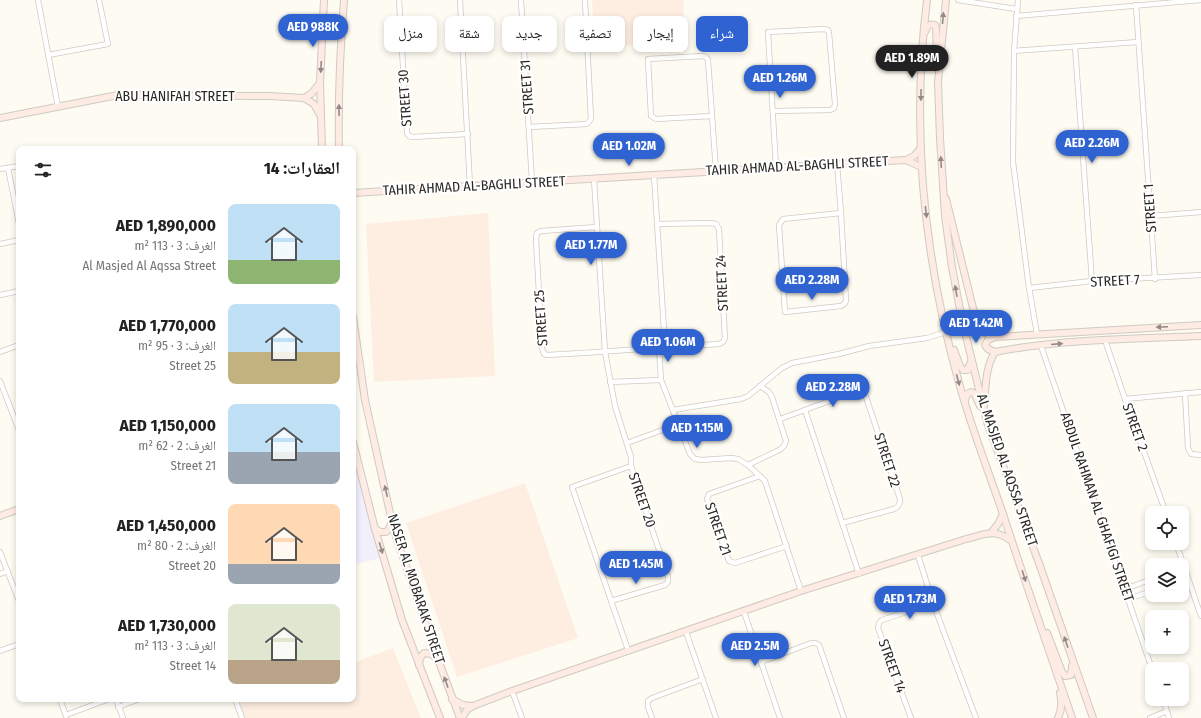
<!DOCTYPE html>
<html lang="ar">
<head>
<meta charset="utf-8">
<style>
  body { margin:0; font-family:"Fira Sans Condensed","Noto Naskh Arabic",sans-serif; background:#f2f2f2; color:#222; direction:rtl; height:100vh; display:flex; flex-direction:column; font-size:15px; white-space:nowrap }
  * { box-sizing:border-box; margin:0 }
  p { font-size:13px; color:#767676 }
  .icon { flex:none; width:22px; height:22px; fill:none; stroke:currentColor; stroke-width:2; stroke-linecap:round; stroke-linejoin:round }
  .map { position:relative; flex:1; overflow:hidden; direction:ltr }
  .panel { position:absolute; left:16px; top:146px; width:340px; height:556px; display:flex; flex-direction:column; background:#fff; border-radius:8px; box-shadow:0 2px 6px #0003; direction:rtl }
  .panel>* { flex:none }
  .hud { position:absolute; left:368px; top:16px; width:380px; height:36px; direction:rtl; display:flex; gap:8px }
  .controls { position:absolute; left:1145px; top:506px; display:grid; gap:8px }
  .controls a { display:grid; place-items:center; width:44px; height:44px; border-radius:8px; background:#fff; box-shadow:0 2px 6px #0003; font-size:20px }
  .price { position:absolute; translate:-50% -34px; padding:0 9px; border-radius:14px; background:#3063d2; color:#fff; font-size:13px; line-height:26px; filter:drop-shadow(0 1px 2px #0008) }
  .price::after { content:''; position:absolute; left:50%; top:24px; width:12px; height:9px; margin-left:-6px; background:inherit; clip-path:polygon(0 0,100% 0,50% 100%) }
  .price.current { background:#222; color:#fff }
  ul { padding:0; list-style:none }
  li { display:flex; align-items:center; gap:12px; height:100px; padding:0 16px }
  li span { display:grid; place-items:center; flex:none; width:112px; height:80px; border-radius:8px; color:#555 }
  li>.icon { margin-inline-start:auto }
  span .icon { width:48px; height:48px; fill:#fffc; stroke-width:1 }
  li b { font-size:17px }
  h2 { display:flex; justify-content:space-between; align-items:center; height:48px; padding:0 16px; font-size:17px }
  .pill { padding:0 14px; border-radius:8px; background:#fff; box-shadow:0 2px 6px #0003; font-size:14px; line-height:36px }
  .pill.current { background:#3063d2; color:#fff }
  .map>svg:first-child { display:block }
  .commercial { fill:#f1effc }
  .education { fill:#feeee2 }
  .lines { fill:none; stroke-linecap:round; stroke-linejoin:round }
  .street-casing { stroke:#cfcbc3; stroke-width:6 }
  .secondary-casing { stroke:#cfcbc3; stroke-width:8 }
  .street { stroke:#fff; stroke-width:4.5 }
  .secondary { stroke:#feebe4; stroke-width:6 }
  .oneway { fill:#948a85 }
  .labels { text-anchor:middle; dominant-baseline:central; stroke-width:4; stroke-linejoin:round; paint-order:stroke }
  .street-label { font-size:14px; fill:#2a2926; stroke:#fff }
</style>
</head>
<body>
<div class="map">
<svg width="1201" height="718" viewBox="0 0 1201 718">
  <rect width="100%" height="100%" fill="#fefbf2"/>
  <!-- commercial -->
  <path class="commercial" d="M 353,442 L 384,557 L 353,565 Z"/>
  <!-- education -->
  <g class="education">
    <path d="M 592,0 L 683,0 L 685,42 L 595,48 Z"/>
    <path d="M 488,213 L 495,376 L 374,382 L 366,224 Z"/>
    <path d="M 525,483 L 578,638 L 457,677 L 406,523 Z"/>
    <path d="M 393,648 L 421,718 L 245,718 L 238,699 L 353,699 L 353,663 Z"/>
  </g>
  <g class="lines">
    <!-- street casing -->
    <g class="street-casing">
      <g id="street">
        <path d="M 38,0 L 58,107"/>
        <path d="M 399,0 L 407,133 L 409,136 L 412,137 L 468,134"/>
        <path d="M 460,0 L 470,186"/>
        <path d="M 521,0 L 532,182"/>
        <path d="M 958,0 L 1016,9"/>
        <path d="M 1018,0 L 1014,51 L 1013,162 L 1029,288 L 1037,334"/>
        <path d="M 1136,5 L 1155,279"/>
        <path d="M 1016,16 L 1201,0"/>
        <path d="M 1075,47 L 1092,281"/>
        <path d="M 1014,51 L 1138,42"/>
        <path d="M 48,55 L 108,44 L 99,0"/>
        <path d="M 773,111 L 830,110 L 834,108 L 835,104 L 829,33 L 828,30 L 824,29 L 768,32 L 776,168"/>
        <path d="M 712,116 L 656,119 L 651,116 L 648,59 L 703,56 L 706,57 L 708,60 L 716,171"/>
        <path d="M 529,127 L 587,124 L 591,119 L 585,0"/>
        <path d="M 837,164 L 841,213 L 846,301 L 844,304 L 841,306 L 785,312 L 779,225 L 783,219 L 841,213"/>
        <path d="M 8,168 L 19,224"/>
        <path d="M 0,169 L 19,166"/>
        <path d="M 654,175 L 665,346"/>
        <path d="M 594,179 L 605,352 L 615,406 L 631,457 L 631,466 L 668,577 L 668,582 L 665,585 L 611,601"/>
        <path d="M 1151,216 L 1201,212"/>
        <path d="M 597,227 L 541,231 L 537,233 L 536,238 L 542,349 L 544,354 L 548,355 C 605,352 662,347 719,344 L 723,342 L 725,338 L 719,229 L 716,224 L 711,223 L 657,224"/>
        <path d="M 0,244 L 19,240"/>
        <path d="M 1029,288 L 1092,281 L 1201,275"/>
        <path d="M 0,295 L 19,291"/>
        <path d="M 1105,340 L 1125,399 L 1166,513"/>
        <path d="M 1041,346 L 1152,669"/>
        <path d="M 659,348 L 661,380 L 690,454 L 695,459 L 702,460 L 731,458 L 738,459 L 748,465 L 765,481 L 801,591"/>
        <path d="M 0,352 L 19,345"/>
        <path d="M 0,381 L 19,430"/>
        <path d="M 610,382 L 661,380"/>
        <path d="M 1185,393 L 1188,448 L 1191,454 L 1201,455"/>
        <path d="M 1125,399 L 1201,392"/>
        <path d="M 673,410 L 741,399 L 748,396 L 782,368 L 792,363 L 839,354 L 869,346 L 927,338 L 946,332"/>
        <path d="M 805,410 L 859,574"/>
        <path d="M 780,419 L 854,392 L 861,392 L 866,397 L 900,499 C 900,504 899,507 894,509 L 842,523"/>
        <path d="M 627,443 L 679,424"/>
        <path d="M 748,465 L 781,449 L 784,446 L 786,441 L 772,397 L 769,392 L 760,386"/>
        <path d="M 760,476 L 709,494 L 707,499 L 729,561 L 735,563 L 787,546"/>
        <path d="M 1176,543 L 1201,616"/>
        <path d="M 0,552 L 19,601"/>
        <path d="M 918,555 L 933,603 L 976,718"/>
        <path d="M 0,574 L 8,571"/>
        <path d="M 1125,589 L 1152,579"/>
        <path d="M 1128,599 L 1152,591"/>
        <path d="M 744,612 L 780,718"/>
        <path d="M 686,632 L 716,718"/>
        <path d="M 628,650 L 572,487 L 631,466"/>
        <path d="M 0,651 L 19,644"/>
        <path d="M 761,662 L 811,643 L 815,643 L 819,645 L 844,718"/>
        <path d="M 512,691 L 522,718"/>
        <path d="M 60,699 L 66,716"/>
        <path d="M 116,699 L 123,718"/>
        <path d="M 235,699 L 242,718"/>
        <path d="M 1163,699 L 1169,718"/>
        <path d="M 118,707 L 139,699"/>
        <path d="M 66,715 L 109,699"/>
        <path d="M 652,718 L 648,707 L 648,701 L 652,698 L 703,679"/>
        <path d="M 911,718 L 878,628 L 879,623 L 882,620 L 933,603"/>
        <path d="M 1150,718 L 1167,711"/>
      </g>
    </g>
    <!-- secondary casing -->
    <g class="secondary-casing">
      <g id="secondary">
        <path d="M 927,0 C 911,128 924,259 959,383 C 971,427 988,470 1003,514 C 1025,582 1049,650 1072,718"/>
        <path d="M 946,0 L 938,82 L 940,138 L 945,216 L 952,267 L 962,320 L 987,422 L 1040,566 L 1093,718"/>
        <path d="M 925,32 C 927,26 929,23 935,25 L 936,28 L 937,55"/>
        <path d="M 304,98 L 311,94 L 320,83"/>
        <path d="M 0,118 L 118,95 L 138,95 L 269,96 L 304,98 L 314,104 L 320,115"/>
        <path d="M 322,149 L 320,83 L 324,0"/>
        <path d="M 339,149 C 338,99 340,50 344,0"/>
        <path d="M 906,160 L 914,156 L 921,148"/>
        <path d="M 353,193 L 887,161 L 906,160 L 921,167"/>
        <path d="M 946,199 L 977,324 L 985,333 L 995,337 L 1201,325"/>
        <path d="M 353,317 L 365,400 L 394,531 L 439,662 L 460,718"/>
        <path d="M 954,350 L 960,366 L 963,370 L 968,370 L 971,361"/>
        <path d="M 995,352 L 988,349 L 985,345 L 988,340 L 995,337"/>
        <path d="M 965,400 L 967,394 L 971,392 L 974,393 L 980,406"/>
        <path d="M 984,405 C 986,386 985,368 995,352 C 1062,339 1132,339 1201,336"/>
        <path d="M 353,442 L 375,529 L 402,620 L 440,718"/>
        <path d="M 0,516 L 19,509"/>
        <path d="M 375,529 L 381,532 L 386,532 L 389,529 L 392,521"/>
        <path d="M 991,533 L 998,524 L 1003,514"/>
        <path d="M 1047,633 L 1062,672 L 1065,676 L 1071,675 L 1072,666"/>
        <path d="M 419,665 L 420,658 L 424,653 L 431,654 L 437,659"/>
        <path d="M 452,699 L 463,705 L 473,706"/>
        <path d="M 462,718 L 467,710 L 473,706 L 512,691 L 801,591 L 966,539 C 983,535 994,528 1010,540"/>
        <path d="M 1058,718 C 1062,710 1062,702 1060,693"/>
      </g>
    </g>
    <!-- street -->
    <use href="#street" class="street"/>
    <!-- secondary -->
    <use href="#secondary" class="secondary"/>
  </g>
  <!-- one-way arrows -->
  <defs><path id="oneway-solid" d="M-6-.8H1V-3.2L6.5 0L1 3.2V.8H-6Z"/></defs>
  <g class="oneway">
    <use href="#oneway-solid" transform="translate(943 18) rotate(-85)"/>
    <use href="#oneway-solid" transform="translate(321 67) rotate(93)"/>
    <use href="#oneway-solid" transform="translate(921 95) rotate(91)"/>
    <use href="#oneway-solid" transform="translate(339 110) rotate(-91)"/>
    <use href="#oneway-solid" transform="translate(941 162) rotate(-93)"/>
    <use href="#oneway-solid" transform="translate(926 212) rotate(84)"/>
    <use href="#oneway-solid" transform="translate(956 291) rotate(-100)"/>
    <use href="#oneway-solid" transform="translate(1162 327) rotate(177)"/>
    <use href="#oneway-solid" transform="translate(1057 344) rotate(-5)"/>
    <use href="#oneway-solid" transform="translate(958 380) rotate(75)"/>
    <use href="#oneway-solid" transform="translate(386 491) rotate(-103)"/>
    <use href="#oneway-solid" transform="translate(381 548) rotate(73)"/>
    <use href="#oneway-solid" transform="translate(1024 576) rotate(72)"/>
    <use href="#oneway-solid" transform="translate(1066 642) rotate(-109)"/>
    <use href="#oneway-solid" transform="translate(446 682) rotate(-110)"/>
  </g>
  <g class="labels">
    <!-- street labels -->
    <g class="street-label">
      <text transform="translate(527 87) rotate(-94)">STREET 31</text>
      <text x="175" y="96">ABU HANIFAH STREET</text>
      <text transform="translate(405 98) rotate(-94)">STREET 30</text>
      <text transform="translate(797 166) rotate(-3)">TAHIR AHMAD AL-BAGHLI STREET</text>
      <text transform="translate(474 186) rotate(-3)">TAHIR AHMAD AL-BAGHLI STREET</text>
      <text transform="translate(1150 208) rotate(-94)">STREET 1</text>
      <text transform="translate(1115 281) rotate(-3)">STREET 7</text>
      <text transform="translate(722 283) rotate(-93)">STREET 24</text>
      <text transform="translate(541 318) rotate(-94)">STREET 25</text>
      <text transform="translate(1135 427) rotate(70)">STREET 2</text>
      <text transform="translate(887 460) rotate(72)">STREET 22</text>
      <text transform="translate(1007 470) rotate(71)">AL MASJED AL AQSSA STREET</text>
      <text transform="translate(642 500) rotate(71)">STREET 20</text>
      <text transform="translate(1097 507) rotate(71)">ABDUL RAHMAN AL GHAFIGI STREET</text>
      <text transform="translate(718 529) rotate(71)">STREET 21</text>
      <text transform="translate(416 589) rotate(72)">NASER AL MOBARAK STREET</text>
      <text transform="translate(892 666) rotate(70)">STREET 14</text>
    </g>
  </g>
</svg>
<div class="controls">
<a><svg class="icon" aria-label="locate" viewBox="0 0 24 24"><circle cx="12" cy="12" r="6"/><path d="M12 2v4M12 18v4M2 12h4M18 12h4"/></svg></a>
<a><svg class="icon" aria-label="layers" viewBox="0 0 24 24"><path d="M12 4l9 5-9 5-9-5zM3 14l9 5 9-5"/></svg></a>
<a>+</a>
<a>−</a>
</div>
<b class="price" style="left:313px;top:48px">AED 988K</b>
<b class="price current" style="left:912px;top:79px">AED 1.89M</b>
<b class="price" style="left:780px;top:99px">AED 1.26M</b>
<b class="price" style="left:1092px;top:164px">AED 2.26M</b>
<b class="price" style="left:629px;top:167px">AED 1.02M</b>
<b class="price" style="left:591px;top:266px">AED 1.77M</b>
<b class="price" style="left:812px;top:301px">AED 2.28M</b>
<b class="price" style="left:976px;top:344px">AED 1.42M</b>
<b class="price" style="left:668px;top:363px">AED 1.06M</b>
<b class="price" style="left:833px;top:408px">AED 2.28M</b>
<b class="price" style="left:697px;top:449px">AED 1.15M</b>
<b class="price" style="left:636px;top:585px">AED 1.45M</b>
<b class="price" style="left:910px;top:620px">AED 1.73M</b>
<b class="price" style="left:755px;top:667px">AED 2.5M</b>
<div class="hud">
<a class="pill current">شراء</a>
<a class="pill">إيجار</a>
<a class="pill">تصفية</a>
<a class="pill">جديد</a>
<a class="pill">شقة</a>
<a class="pill">منزل</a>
</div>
<section class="panel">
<h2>العقارات: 14<svg class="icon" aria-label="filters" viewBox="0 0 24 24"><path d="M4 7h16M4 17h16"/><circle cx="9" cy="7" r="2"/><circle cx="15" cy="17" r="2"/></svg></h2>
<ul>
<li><span style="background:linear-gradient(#bfe0f5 70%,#8fb573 0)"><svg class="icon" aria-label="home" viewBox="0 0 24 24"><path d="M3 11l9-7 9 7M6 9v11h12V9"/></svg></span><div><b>AED 1,890,000</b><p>الغرف: 3 · 113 m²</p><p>Al Masjed Al Aqssa Street</p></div></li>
<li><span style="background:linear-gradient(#bfe0f5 60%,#c2b280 0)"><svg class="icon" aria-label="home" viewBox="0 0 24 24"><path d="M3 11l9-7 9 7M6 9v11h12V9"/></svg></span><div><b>AED 1,770,000</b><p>الغرف: 3 · 95 m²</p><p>Street 25</p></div></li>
<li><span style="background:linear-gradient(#bfe0f5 60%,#9aa5b1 0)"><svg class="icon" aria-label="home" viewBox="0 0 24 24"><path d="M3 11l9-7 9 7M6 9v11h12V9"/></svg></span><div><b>AED 1,150,000</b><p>الغرف: 2 · 62 m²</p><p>Street 21</p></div></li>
<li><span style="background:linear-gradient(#ffd9b3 75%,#9aa5b1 0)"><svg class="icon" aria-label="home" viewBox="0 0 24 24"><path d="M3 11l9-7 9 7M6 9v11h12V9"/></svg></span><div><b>AED 1,450,000</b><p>الغرف: 2 · 80 m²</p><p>Street 20</p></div></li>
<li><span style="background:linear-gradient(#dfe7d0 70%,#b9a48a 0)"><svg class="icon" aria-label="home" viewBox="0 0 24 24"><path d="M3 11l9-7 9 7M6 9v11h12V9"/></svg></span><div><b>AED 1,730,000</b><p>الغرف: 3 · 113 m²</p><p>Street 14</p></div></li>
</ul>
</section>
</div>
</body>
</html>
